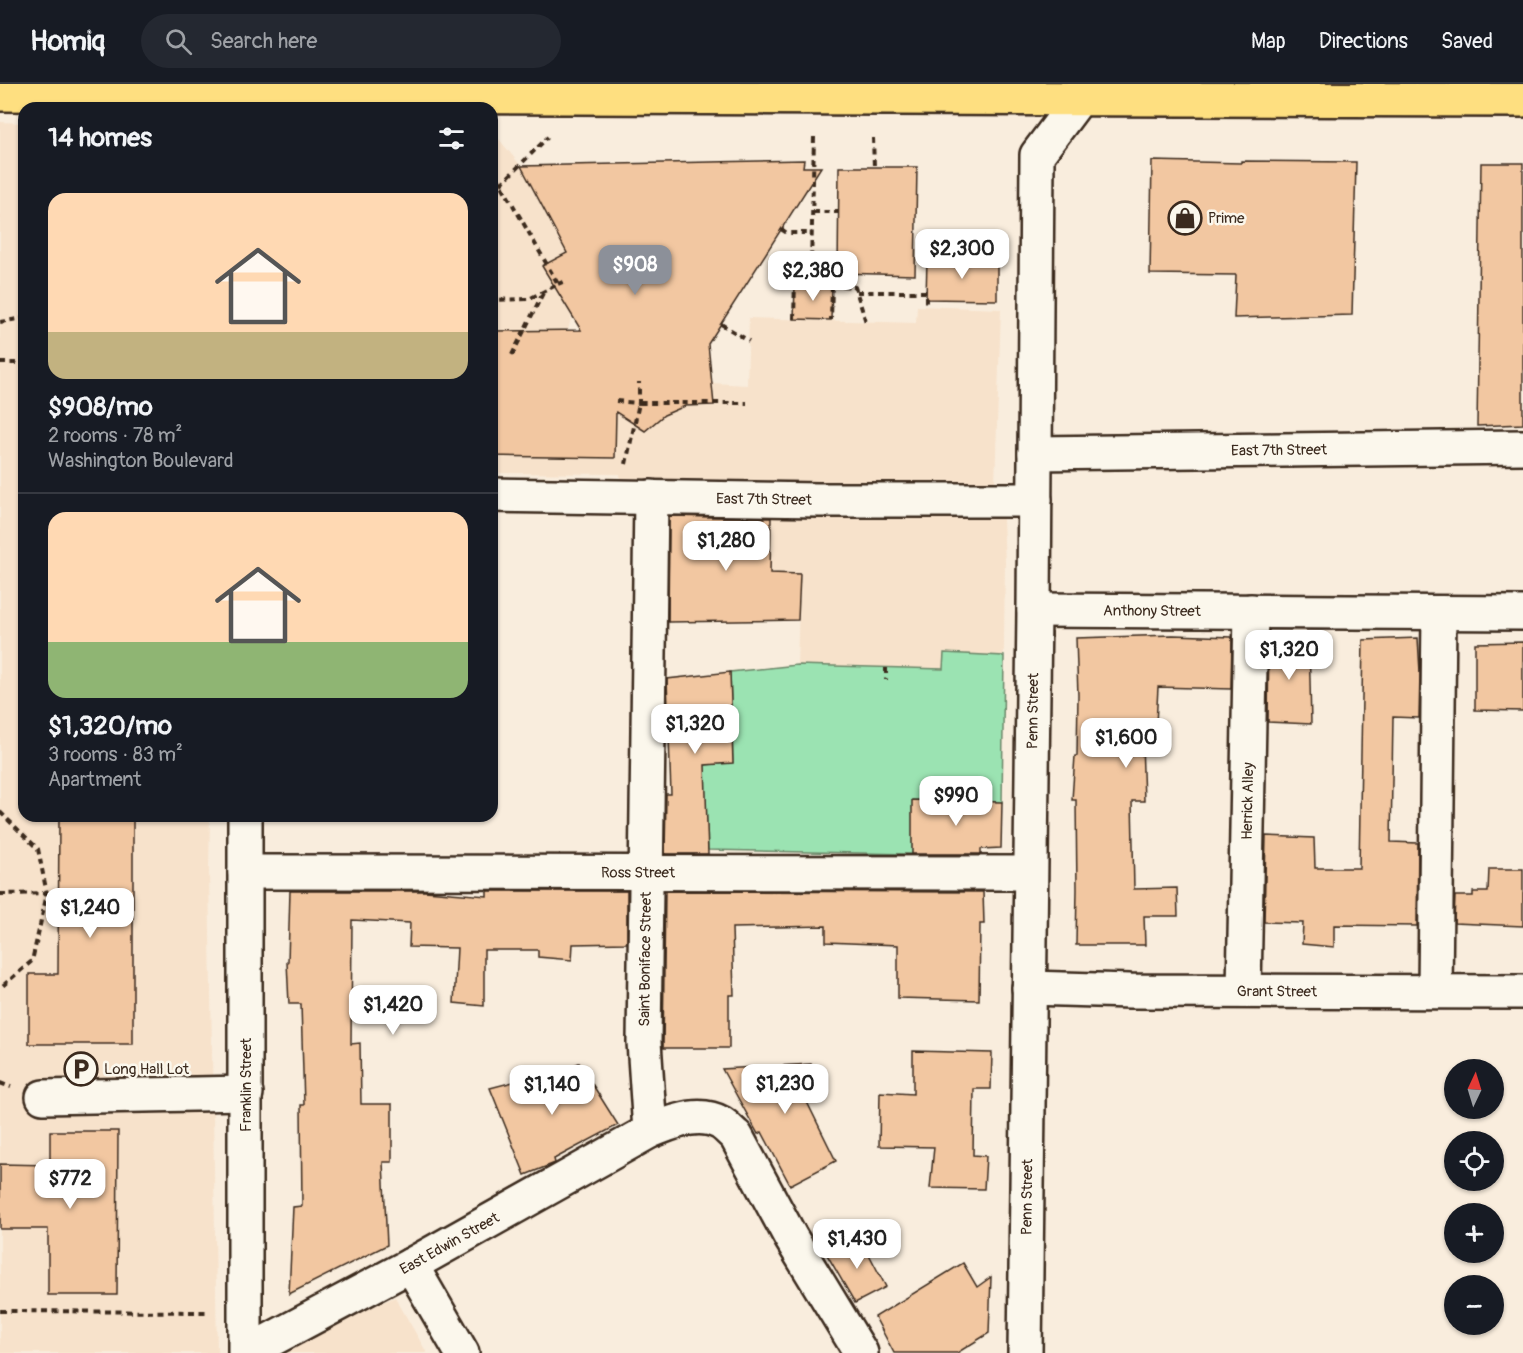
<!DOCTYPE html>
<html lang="en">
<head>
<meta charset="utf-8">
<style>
  body { margin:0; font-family:Pangolin,sans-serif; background:#242831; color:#f1f3f6; height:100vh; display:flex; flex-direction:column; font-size:22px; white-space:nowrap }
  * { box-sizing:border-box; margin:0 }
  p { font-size:20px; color:#9ea1a6 }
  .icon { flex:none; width:33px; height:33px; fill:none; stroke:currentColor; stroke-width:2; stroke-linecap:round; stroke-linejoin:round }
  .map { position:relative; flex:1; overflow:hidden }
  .side { position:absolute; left:18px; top:18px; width:480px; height:720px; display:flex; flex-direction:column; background:#171b24; border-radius:18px; box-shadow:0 2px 4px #0004 }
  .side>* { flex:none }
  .needle { width:39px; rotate:4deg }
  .fabs { position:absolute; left:1444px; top:975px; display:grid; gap:12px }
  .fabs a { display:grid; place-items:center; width:60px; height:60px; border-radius:50%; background:#171b24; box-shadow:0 2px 4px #0004; font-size:30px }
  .price { position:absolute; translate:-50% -51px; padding:0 14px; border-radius:12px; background:#fff; color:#222; font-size:20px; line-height:39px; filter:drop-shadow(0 2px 3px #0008) }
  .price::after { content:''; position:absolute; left:50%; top:36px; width:18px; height:14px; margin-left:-9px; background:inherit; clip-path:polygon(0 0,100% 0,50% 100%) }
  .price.selected { background:#8c9099; color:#fff }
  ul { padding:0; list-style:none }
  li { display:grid; align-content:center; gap:12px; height:318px; padding:0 30px }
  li+li { border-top:2px solid #363941 }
  li span { display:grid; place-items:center; height:186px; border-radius:18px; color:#555 }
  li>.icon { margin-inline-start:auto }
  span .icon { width:108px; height:108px; fill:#fffc; stroke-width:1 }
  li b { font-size:26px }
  h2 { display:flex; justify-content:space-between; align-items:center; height:72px; padding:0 30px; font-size:26px }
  header { display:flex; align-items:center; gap:36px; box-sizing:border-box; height:84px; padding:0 30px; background:#171b24; border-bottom:2px solid #363941 }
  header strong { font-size:28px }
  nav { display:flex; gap:33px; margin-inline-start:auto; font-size:21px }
  .search { width:420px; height:54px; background:#242831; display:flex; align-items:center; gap:15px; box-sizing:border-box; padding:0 21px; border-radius:33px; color:#9ea1a6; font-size:22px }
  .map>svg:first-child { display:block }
  .built { fill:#f7e2cb }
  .green { fill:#9be3b2; stroke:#6b8668; stroke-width:1.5 }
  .building { fill:#f2c7a1; stroke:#3b2a1e; stroke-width:1.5 }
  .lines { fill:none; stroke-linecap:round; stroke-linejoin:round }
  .minor-casing { stroke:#3b2a1e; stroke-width:38 }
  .major-casing { stroke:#3b2a1e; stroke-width:38 }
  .path { stroke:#3b2a1e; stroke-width:4; stroke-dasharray:6 4.5; stroke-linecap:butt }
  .minor { stroke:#fbf7ec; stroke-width:33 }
  .major { stroke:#fedf80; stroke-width:33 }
  .labels { text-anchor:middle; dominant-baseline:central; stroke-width:5; stroke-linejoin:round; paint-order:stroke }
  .poi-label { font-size:15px; fill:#3b2a1e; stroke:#fbf7ec; text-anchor:start }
  .street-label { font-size:15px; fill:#3b2a1e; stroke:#fbf7ec }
</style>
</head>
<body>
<header>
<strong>Homiq</strong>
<div class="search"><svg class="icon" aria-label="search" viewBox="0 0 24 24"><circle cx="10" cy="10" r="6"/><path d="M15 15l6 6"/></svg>Search here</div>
<nav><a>Map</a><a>Directions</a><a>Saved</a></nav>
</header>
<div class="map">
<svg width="1523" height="1269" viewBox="0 0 1523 1269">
  <rect width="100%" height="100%" fill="#f9eddd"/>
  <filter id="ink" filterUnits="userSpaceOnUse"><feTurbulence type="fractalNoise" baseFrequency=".0167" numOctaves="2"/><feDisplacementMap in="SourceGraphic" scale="12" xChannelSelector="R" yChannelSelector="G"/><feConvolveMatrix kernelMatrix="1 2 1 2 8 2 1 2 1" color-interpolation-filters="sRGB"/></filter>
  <g filter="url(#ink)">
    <!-- built -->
    <g class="built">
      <path d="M 0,38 L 24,39 L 24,732 L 210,732 L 209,788 L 217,1269 L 0,1269 Z"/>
      <path d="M 492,54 L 498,54 L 521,82 L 567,169 L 572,231 L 561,272 L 712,299 L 747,301 L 749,234 L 916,239 L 917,222 L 1001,225 L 995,399 L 1002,416 L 1005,478 L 1002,718 L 733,679 L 730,588 L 797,581 L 800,490 L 770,489 L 771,436 L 768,415 L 621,413 L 620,390 L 492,389 Z"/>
      <path d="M 395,1213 L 427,1269 L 267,1269 Z"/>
    </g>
    <!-- green -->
    <path class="green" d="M 944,569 L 1004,572 L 1002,718 L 912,770 L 708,766 L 704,681 L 733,678 L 730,588 L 797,581 L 943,585 Z"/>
    <!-- building -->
    <g class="building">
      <path d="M 804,76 L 803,83 L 821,83 L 708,260 L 714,321 L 685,322 L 664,331 L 645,347 L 616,328 L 615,374 L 492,372 L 492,247 L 581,246 L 542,182 L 567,169 L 521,82 Z"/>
      <path d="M 1152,77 L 1241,79 L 1241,77 L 1356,78 L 1352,231 L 1234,234 L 1236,191 L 1150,190 Z"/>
      <path d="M 1481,79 L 1523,79 L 1523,340 L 1477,342 Z"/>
      <path d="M 839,83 L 917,83 L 915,191 L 838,189 Z"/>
      <path d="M 927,175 L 997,176 L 997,216 L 926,215 Z"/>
      <path d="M 795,201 L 832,201 L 831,236 L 794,235 Z"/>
      <path d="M 669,432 L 771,434 L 770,489 L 800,490 L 798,536 L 668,538 Z"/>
      <path d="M 1173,551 L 1232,553 L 1231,605 L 1158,603 L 1155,659 L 1142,659 L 1144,717 L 1132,717 L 1134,805 L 1177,804 L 1178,832 L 1144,832 L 1145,861 L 1076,861 L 1077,805 L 1076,716 L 1072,716 L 1075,672 L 1077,672 L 1078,611 L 1076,554 Z"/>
      <path d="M 1269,552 L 1309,554 L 1311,640 L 1268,638 Z"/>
      <path d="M 1418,554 L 1420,588 L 1419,634 L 1393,633 L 1391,758 L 1418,759 L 1417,842 L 1334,841 L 1334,863 L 1302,860 L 1303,839 L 1264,838 L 1266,752 L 1314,754 L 1315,784 L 1359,784 L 1363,556 Z"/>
      <path d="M 1523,558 L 1523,627 L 1475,626 L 1475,559 Z"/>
      <path d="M 730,588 L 733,679 L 705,681 L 708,770 L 665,770 L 666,710 L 671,710 L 667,595 Z"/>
      <path d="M 912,716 L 1002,718 L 1001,764 L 981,765 L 981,770 L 912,770 Z"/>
      <path d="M 59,732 L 133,732 L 133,960 L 29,960 L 29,890 L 58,890 Z"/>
      <path d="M 1489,785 L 1523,785 L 1523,842 L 1454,839 L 1455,812 L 1473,812 L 1473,808 L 1488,808 Z"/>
      <path d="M 290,807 L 425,807 L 487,812 L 487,807 L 627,807 L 627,859 L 573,860 L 572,876 L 538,873 L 538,866 L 484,866 L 484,922 L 454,919 L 457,864 L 409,863 L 410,839 L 352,836 L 351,960 L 360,959 L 361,1020 L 392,1020 L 392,1078 L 383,1078 L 387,1161 L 289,1210 L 293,1123 L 302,1122 L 301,1021 L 304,1021 L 301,920 L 289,920 L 287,878 L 288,878 Z"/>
      <path d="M 665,807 L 983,808 L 984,840 L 980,840 L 979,916 L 898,914 L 898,861 L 826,858 L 826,842 L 732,844 L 734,911 L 729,911 L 729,964 L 663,964 Z"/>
      <path d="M 913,967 L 992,969 L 991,1005 L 974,1005 L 973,1071 L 986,1072 L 984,1105 L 930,1104 L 934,1063 L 879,1062 L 880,1008 L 913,1010 Z"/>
      <path d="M 579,979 L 618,1041 L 554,1075 L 555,1079 L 525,1091 L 490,1004 L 521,996 L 524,1002 Z"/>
      <path d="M 811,980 L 826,1005 L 807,1018 L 836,1077 L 790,1101 L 762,1048 L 758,1050 L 722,985 Z"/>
      <path d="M 50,1047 L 118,1047 L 117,1211 L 48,1211 L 48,1145 L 0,1145 L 0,1080 L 50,1081 Z"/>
      <path d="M 860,1153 L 886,1203 L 855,1219 L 826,1169 Z"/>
      <path d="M 963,1179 L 977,1203 L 991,1193 L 989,1249 L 957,1269 L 894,1269 L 875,1233 Z"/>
    </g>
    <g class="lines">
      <!-- minor casing -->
      <g class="minor-casing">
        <g id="minor">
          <path id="s1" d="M 1035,369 L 1523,363"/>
          <path id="s2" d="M 492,411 L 819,416 L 1035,416"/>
          <path id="s3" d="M 1034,526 L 1523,529"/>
          <path id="s4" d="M 245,788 L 1030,789"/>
          <path id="s5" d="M 1029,904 L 1130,907 L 1523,908"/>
          <path id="s6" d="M 1244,907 L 1251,527"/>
          <path d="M 1435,907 L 1439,529"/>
          <path d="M 43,1013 L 246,1009"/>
          <path id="s7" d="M 650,1047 L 644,958 L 651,413"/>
          <path d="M 411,1181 L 462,1269"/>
          <path d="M 245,1269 L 245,732"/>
          <path id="s8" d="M 246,1269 L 411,1181 L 650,1047 C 672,1039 698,1026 721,1039 C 726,1042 731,1048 736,1052 L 791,1154 L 861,1269"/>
          <path id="s9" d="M 1025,1269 L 1034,526 L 1037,71 L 1079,15 L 1084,0"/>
        </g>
      </g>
      <!-- major casing -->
      <g class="major-casing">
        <path id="major" d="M 0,10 L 246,12 L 1523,16"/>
      </g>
      <!-- path -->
      <g class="path">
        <path d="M 814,53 L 811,181 L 832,201 L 831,236"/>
        <path d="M 873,54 L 874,83"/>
        <path d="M 492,84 L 558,200 L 529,215 L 492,216"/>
        <path d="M 492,106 L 501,100 L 548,53"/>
        <path d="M 813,128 L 839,128"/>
        <path d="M 781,145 L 787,149 L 812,149"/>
        <path d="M 558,200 L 565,197"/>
        <path d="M 832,201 L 855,203 L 866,238"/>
        <path d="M 840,202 L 845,189"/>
        <path d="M 857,208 L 926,208 L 926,223"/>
        <path d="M 794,235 L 795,195 L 811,175"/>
        <path d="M 0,238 L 24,234"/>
        <path d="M 721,240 L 749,257"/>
        <path d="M 512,271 L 543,209"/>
        <path d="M 0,279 L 24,279"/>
        <path d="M 616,317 L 639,319 L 639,298"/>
        <path d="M 626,380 L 639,319 L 747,319"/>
        <path d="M 886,584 L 886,596"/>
        <path d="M 0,728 L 38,765 L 47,810 L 32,877 L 0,904"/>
        <path d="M 0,810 L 59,809"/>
        <path d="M 0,999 L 11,1003"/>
        <path d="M 0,1227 L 207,1228"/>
      </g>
      <!-- minor -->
      <use href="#minor" class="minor"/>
      <!-- major -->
      <use href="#major" class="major"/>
    </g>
  </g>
  <!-- icons -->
  <defs>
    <g id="shop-ring" transform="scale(1.725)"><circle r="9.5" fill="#fbf7ec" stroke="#3b2a1e" stroke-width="1.5"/><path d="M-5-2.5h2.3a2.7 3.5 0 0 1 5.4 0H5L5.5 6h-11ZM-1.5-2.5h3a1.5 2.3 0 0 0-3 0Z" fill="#3b2a1e"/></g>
    <g id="parking-ring" transform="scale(1.725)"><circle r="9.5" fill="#fbf7ec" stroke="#3b2a1e" stroke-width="1.5"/><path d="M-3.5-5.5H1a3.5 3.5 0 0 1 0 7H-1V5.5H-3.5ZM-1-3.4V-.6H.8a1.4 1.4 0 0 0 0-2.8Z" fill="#3b2a1e"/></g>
  </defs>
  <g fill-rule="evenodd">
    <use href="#shop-ring" x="1185" y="134"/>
    <use href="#parking-ring" x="81" y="985"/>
  </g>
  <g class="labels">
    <!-- poi labels -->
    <g class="poi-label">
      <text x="1208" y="134">Prime</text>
      <text x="104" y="985">Long Hall Lot</text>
    </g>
    <!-- street labels -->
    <g class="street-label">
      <text stroke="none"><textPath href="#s1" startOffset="244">East 7th Street</textPath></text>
      <text stroke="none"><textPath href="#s2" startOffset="272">East 7th Street</textPath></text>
      <text stroke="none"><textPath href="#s3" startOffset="118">Anthony Street</textPath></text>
      <text stroke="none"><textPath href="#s9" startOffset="642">Penn Street</textPath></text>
      <text stroke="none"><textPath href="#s6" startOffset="190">Herrick Alley</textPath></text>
      <text stroke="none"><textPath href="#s4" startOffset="393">Ross Street</textPath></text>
      <text stroke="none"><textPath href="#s7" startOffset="172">Saint Boniface Street</textPath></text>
      <text stroke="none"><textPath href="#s5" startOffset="248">Grant Street</textPath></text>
      <text transform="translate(246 1001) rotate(-90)">Franklin Street</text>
      <text stroke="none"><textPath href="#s9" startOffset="156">Penn Street</textPath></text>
      <text stroke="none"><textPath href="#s8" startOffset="231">East Edwin Street</textPath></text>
    </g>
  </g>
</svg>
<div class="fabs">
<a><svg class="needle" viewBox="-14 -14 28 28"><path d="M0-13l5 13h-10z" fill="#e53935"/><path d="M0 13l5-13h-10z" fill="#9ea1a6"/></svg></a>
<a><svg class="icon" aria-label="locate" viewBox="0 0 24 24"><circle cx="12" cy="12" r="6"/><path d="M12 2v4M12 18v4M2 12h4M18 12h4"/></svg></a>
<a>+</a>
<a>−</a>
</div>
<b class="price" style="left:962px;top:196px">$2,300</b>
<b class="price selected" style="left:635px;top:212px">$908</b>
<b class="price" style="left:813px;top:218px">$2,380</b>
<b class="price" style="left:726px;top:488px">$1,280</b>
<b class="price" style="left:1289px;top:597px">$1,320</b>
<b class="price" style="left:695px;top:671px">$1,320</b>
<b class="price" style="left:1126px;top:685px">$1,600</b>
<b class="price" style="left:956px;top:743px">$990</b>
<b class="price" style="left:90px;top:855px">$1,240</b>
<b class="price" style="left:393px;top:952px">$1,420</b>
<b class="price" style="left:785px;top:1031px">$1,230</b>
<b class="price" style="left:552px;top:1032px">$1,140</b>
<b class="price" style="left:70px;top:1126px">$772</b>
<b class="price" style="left:857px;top:1186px">$1,430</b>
<section class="side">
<h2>14 homes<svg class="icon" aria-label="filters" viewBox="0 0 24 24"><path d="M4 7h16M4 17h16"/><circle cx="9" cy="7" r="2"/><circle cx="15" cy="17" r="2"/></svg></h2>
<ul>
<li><span style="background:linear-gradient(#ffd9b3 75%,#c2b280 0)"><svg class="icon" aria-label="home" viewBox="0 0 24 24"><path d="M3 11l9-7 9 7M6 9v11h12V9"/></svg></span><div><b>$908/mo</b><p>2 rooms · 78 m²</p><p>Washington Boulevard</p></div></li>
<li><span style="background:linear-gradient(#ffd9b3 70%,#8fb573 0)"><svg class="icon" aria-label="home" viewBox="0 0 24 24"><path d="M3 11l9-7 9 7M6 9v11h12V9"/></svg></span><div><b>$1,320/mo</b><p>3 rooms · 83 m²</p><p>Apartment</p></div></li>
</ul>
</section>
</div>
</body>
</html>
